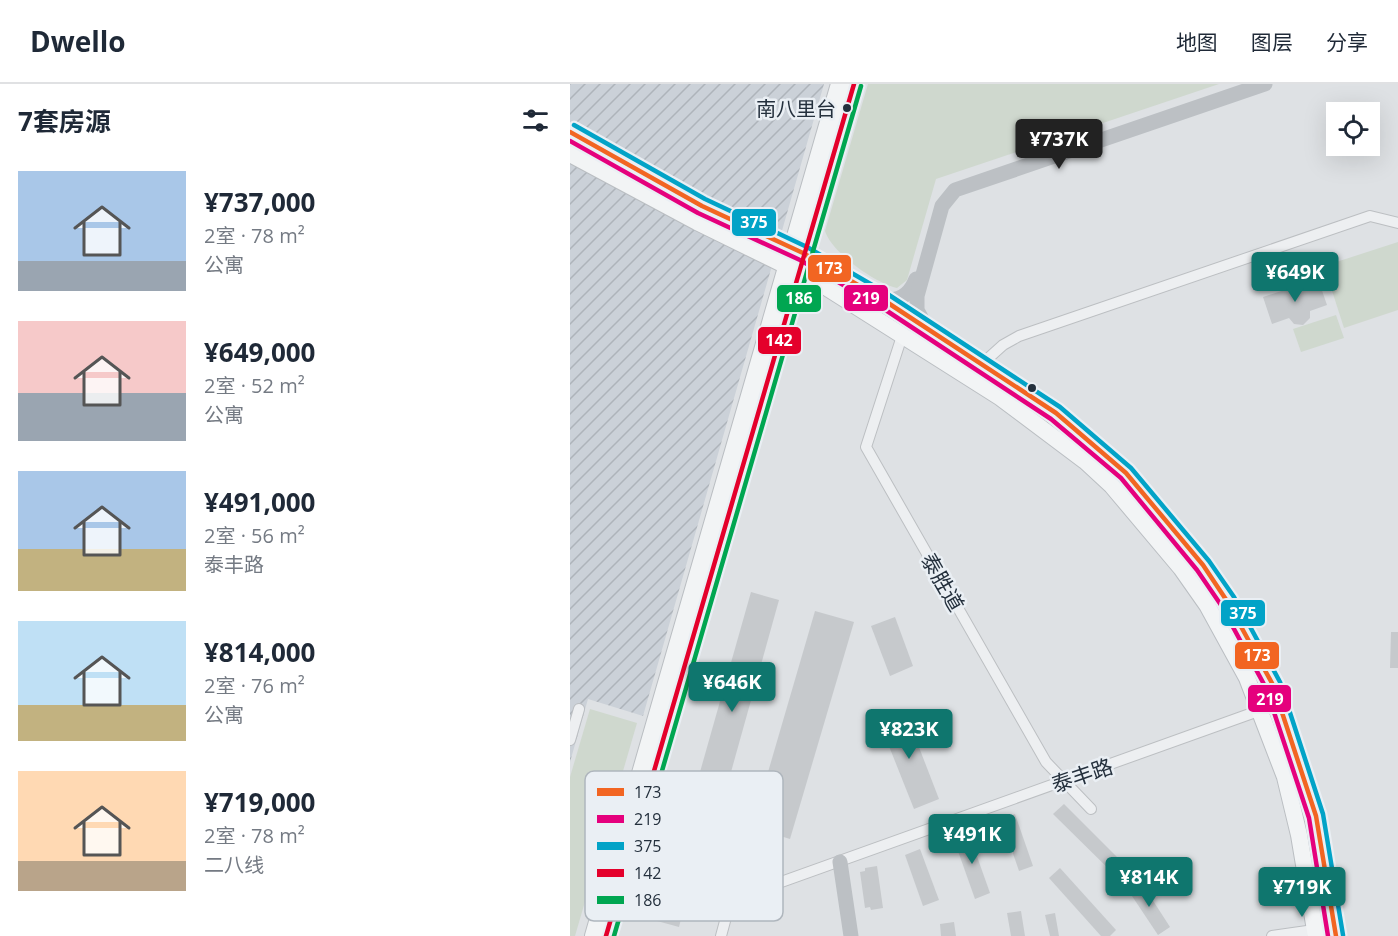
<!DOCTYPE html>
<html lang="zh">
<head>
<meta charset="utf-8">
<style>
  body { margin:0; font-family:"Open Sans","Noto Sans SC",sans-serif; background:#f6f6f7; color:#1f2937; height:100vh; display:flex; flex-direction:column; font-size:22px; white-space:nowrap }
  * { box-sizing:border-box; margin:0 }
  p { font-size:20px; color:#747a83 }
  .icon { flex:none; width:33px; height:33px; fill:none; stroke:currentColor; stroke-width:2; stroke-linecap:round; stroke-linejoin:round }
  .map { position:relative; flex:1; overflow:hidden }
  .panel { display:flex; flex-direction:column; background:#fff; width:570px }
  .panel>* { flex:none }
  .controls { position:absolute; left:756px; top:18px; display:grid; gap:12px }
  .controls a { display:grid; place-items:center; width:54px; height:54px; border-radius:0px; background:#fff; box-shadow:0 6px 24px #0002; font-size:30px }
  .price { position:absolute; translate:-50% -51px; padding:0 14px; border-radius:6px; background:#0f766e; color:#fff; font-size:20px; line-height:39px; filter:drop-shadow(0 2px 3px #0008) }
  .price::after { content:''; position:absolute; left:50%; top:36px; width:18px; height:14px; margin-left:-9px; background:inherit; clip-path:polygon(0 0,100% 0,50% 100%) }
  .price.active { background:#222; color:#fff }
  ul { padding:0; list-style:none }
  li { display:flex; align-items:center; gap:18px; height:150px; padding:0 18px }
  li span { display:grid; place-items:center; flex:none; width:168px; height:120px; border-radius:0px; color:#555 }
  li>.icon { margin-inline-start:auto }
  span .icon { width:72px; height:72px; fill:#fffc; stroke-width:1 }
  li b { font-size:26px }
  h2 { display:flex; justify-content:space-between; align-items:center; height:72px; padding:0 18px; font-size:26px }
  header { display:flex; align-items:center; gap:36px; box-sizing:border-box; height:84px; padding:0 30px; background:#fff; border-bottom:2px solid #e0e1e3 }
  header strong { font-size:28px }
  nav { display:flex; gap:33px; margin-inline-start:auto; font-size:21px }
  main { display:flex; flex:1; min-height:0 }
  .map>svg:first-child { display:block }
  .industrial { fill:url(#industrial-furrows) }
  .green { fill:#cfd8ce }
  .building { fill:#c6c9cc }
  .lines { fill:none; stroke-linecap:round; stroke-linejoin:round }
  .street-casing { stroke:#bcbfc2; stroke-width:12 }
  .primary-casing { stroke:#babec2; stroke-width:18 }
  .street { stroke:#edeff1; stroke-width:10 }
  .secondary { stroke:#bcc0c4; stroke-width:15 }
  .primary { stroke:#f2f4f5; stroke-width:16 }
  .bus-1-casing { stroke:#eaeff4; stroke-width:9 }
  .bus-2-casing { stroke:#eaeff4; stroke-width:9 }
  .bus-3-casing { stroke:#eaeff4; stroke-width:9 }
  .bus-4-casing { stroke:#eaeff4; stroke-width:9 }
  .bus-5-casing { stroke:#eaeff4; stroke-width:9 }
  .bus-1 { stroke:#f26522; stroke-width:4.5 }
  .bus-2 { stroke:#e5007d; stroke-width:4.5 }
  .bus-3 { stroke:#02a3c7; stroke-width:4.5 }
  .bus-4 { stroke:#e4002b; stroke-width:4.5 }
  .bus-5 { stroke:#00a651; stroke-width:4.5 }
  .bus-dot { fill:#24303d; stroke:#eaeff4; stroke-width:2 }
  .labels { text-anchor:middle; dominant-baseline:central; stroke-width:5; stroke-linejoin:round; paint-order:stroke }
  .bus-label { font-size:20px; fill:#24303d; stroke:#eaeff4; text-anchor:end }
  .street-label { font-size:21px; fill:#24303d; stroke:#eaeff4 }
  .key { fill:#eaeff4; stroke:#afb6bd; stroke-width:1.5 }
  .key-label { font-size:16px; fill:#24303d }
  .line-badge { stroke:#eaeff4; stroke-width:2 }
  .badge-label { font-size:16px; text-anchor:middle; font-weight:bold; fill:#fff }
</style>
</head>
<body>
<header>
<strong>Dwello</strong>
<nav><a>地图</a><a>图层</a><a>分享</a></nav>
</header>
<main>
<section class="panel">
<h2>7套房源<svg class="icon" aria-label="filters" viewBox="0 0 24 24"><path d="M4 7h16M4 17h16"/><circle cx="9" cy="7" r="2"/><circle cx="15" cy="17" r="2"/></svg></h2>
<ul>
<li><span style="background:linear-gradient(#a9c7e8 75%,#9aa5b1 0)"><svg class="icon" aria-label="home" viewBox="0 0 24 24"><path d="M3 11l9-7 9 7M6 9v11h12V9"/></svg></span><div><b>¥737,000</b><p>2室 · 78 m²</p><p>公寓</p></div></li>
<li><span style="background:linear-gradient(#f6c9c9 60%,#9aa5b1 0)"><svg class="icon" aria-label="home" viewBox="0 0 24 24"><path d="M3 11l9-7 9 7M6 9v11h12V9"/></svg></span><div><b>¥649,000</b><p>2室 · 52 m²</p><p>公寓</p></div></li>
<li><span style="background:linear-gradient(#a9c7e8 65%,#c2b280 0)"><svg class="icon" aria-label="home" viewBox="0 0 24 24"><path d="M3 11l9-7 9 7M6 9v11h12V9"/></svg></span><div><b>¥491,000</b><p>2室 · 56 m²</p><p>泰丰路</p></div></li>
<li><span style="background:linear-gradient(#bfe0f5 70%,#c2b280 0)"><svg class="icon" aria-label="home" viewBox="0 0 24 24"><path d="M3 11l9-7 9 7M6 9v11h12V9"/></svg></span><div><b>¥814,000</b><p>2室 · 76 m²</p><p>公寓</p></div></li>
<li><span style="background:linear-gradient(#ffd9b3 75%,#b9a48a 0)"><svg class="icon" aria-label="home" viewBox="0 0 24 24"><path d="M3 11l9-7 9 7M6 9v11h12V9"/></svg></span><div><b>¥719,000</b><p>2室 · 78 m²</p><p>二八线</p></div></li>
</ul>
</section>
<div class="map">
<svg width="828" height="852" viewBox="0 0 828 852">
  <defs>
    <pattern id="industrial-furrows" width="10" height="10" patternUnits="userSpaceOnUse" patternTransform="scale(1.5)"><rect width="10" height="10" fill="#cbd1d8"/><path d="M-1 1l2-2M0 10L10 0M9 11l2-2" fill="none" stroke="#aeb4ba"/></pattern>
  </defs>
  <rect width="100%" height="100%" fill="#dee1e4"/>
  <!-- industrial -->
  <path class="industrial" d="M 0,0 L 254,0 L 73,632 L 18,615 L 0,678 Z"/>
  <!-- green -->
  <g class="green">
    <path d="M 298,0 L 649,0 L 366,95 L 337,196 L 327,204 C 305,199 262,169 255,147 Z"/>
    <path d="M 828,158 L 828,226 L 774,244 L 754,182 Z"/>
    <path d="M 766,231 L 774,254 L 731,268 L 723,245 Z"/>
    <path d="M 20,625 L 67,639 L 5,852 L 0,852 L 0,693 Z"/>
  </g>
  <!-- building -->
  <g class="building">
    <path d="M 748,195 L 757,221 L 740,227 L 740,234 L 733,241 L 724,240 L 719,234 L 702,240 L 693,213 Z"/>
    <path d="M 181,508 L 209,516 L 144,749 L 115,741 Z"/>
    <path d="M 245,527 L 284,538 L 220,755 L 182,743 Z"/>
    <path d="M 325,533 L 343,582 L 320,592 L 301,542 Z"/>
    <path d="M 821,548 L 828,548 L 828,584 L 820,584 Z"/>
    <path d="M 335,627 L 369,715 L 344,725 L 309,637 Z"/>
    <path d="M 494,720 L 561,787 L 551,797 L 483,730 Z"/>
    <path d="M 445,730 L 463,782 L 449,787 L 431,735 Z"/>
    <path d="M 398,747 L 420,809 L 405,815 L 383,753 Z"/>
    <path d="M 350,765 L 369,816 L 353,822 L 335,771 Z"/>
    <path d="M 102,781 L 124,787 L 116,816 L 150,803 L 154,815 L 112,831 L 109,843 L 87,837 Z"/>
    <path d="M 307,782 L 313,824 L 301,826 L 300,823 L 295,824 L 290,788 L 295,787 L 295,784 Z"/>
    <path d="M 490,784 L 546,846 L 540,852 L 531,852 L 479,794 Z"/>
    <path d="M 571,798 L 600,843 L 588,851 L 558,806 Z"/>
    <path d="M 451,827 L 455,852 L 441,852 L 437,829 Z"/>
    <path d="M 485,829 L 489,852 L 480,852 L 475,831 Z"/>
    <path d="M 384,838 L 386,852 L 371,852 L 370,840 Z"/>
  </g>
  <g class="lines">
    <!-- street casing -->
    <g class="street-casing">
      <g id="street">
        <path d="M 332,252 L 296,363 L 476,678 L 521,725"/>
        <path d="M 413,279 L 433,261 L 449,252 L 800,132 L 828,139"/>
        <path d="M 0,656 L 9,625"/>
        <path d="M 151,852 L 158,826 L 172,812 L 691,626"/>
        <path d="M 702,852 L 765,843"/>
      </g>
    </g>
    <!-- primary casing -->
    <g class="primary-casing">
      <g id="primary">
        <path d="M 0,48 L 132,122 L 233,169 L 312,215 L 486,329 L 556,389 L 633,481 L 657,517 L 703,601 L 736,695 L 746,732 L 766,852"/>
        <path d="M 0,70 L 127,138 L 243,195 L 431,314 L 515,377 L 542,402 L 611,484 L 637,521 L 677,594 L 715,693 L 729,751 L 746,852"/>
        <path d="M 23,852 L 269,0"/>
        <path d="M 36,852 L 284,0"/>
      </g>
    </g>
    <!-- street -->
    <use href="#street" class="street"/>
    <!-- secondary -->
    <g class="secondary">
      <path d="M 312,215 C 329,219 340,211 346,195"/>
      <path d="M 356,243 L 347,226 L 347,212 L 372,122 L 385,106 L 695,0"/>
      <path d="M 270,778 L 281,852"/>
    </g>
    <!-- primary -->
    <use href="#primary" class="primary"/>
    <!-- bus-1 casing -->
    <g class="bus-1-casing">
      <path id="bus-1" d="M 0,48 L 132,122 L 233,169 L 312,215 L 486,329 L 556,389 L 633,481 L 657,517 L 703,601 L 746,732 L 766,852"/>
    </g>
    <!-- bus-2 casing -->
    <g class="bus-2-casing">
      <path id="bus-2" d="M 0,57 L 128,129 L 230,176 L 308,221 L 481,335 L 551,394 L 627,486 L 651,521 L 696,604 L 739,734 L 758,852"/>
    </g>
    <!-- bus-3 casing -->
    <g class="bus-3-casing">
      <path id="bus-3" d="M 4,41 L 135,115 L 237,163 L 316,209 L 490,323 L 561,384 L 639,477 L 664,513 L 710,598 L 753,730 L 773,851"/>
    </g>
    <!-- bus-4 casing -->
    <g class="bus-4-casing">
      <path id="bus-4" d="M 36,852 L 284,0"/>
    </g>
    <!-- bus-5 casing -->
    <g class="bus-5-casing">
      <path id="bus-5" d="M 44,852 L 291,2"/>
    </g>
    <!-- bus-1 -->
    <use href="#bus-1" class="bus-1"/>
    <!-- bus-2 -->
    <use href="#bus-2" class="bus-2"/>
    <!-- bus-3 -->
    <use href="#bus-3" class="bus-3"/>
    <!-- bus-4 -->
    <use href="#bus-4" class="bus-4"/>
    <!-- bus-5 -->
    <use href="#bus-5" class="bus-5"/>
  </g>
  <!-- markers -->
  <g class="bus-dot">
    <circle cx="277" cy="24" r="5"/>
    <circle cx="462" cy="304" r="5"/>
  </g>
  <g class="labels">
    <!-- bus labels -->
    <g class="bus-label">
      <text x="266" y="24">南八里台</text>
    </g>
    <!-- street labels -->
    <g class="street-label">
      <text transform="translate(373 498) rotate(60)">泰胜道</text>
      <text transform="translate(512 691) rotate(-19)">泰丰路</text>
    </g>
  </g>
  <!-- legend -->
  <rect x="15" y="687" width="198" height="150" rx="9" class="key"/>
  <rect x="27" y="704" width="27" height="8" fill="#f26522"/>
  <rect x="27" y="731" width="27" height="8" fill="#e5007d"/>
  <rect x="27" y="758" width="27" height="8" fill="#02a3c7"/>
  <rect x="27" y="785" width="27" height="8" fill="#e4002b"/>
  <rect x="27" y="812" width="27" height="8" fill="#00a651"/>
  <g class="key-label">
    <text x="64" y="714">173</text>
    <text x="64" y="741">219</text>
    <text x="64" y="768">375</text>
    <text x="64" y="795">142</text>
    <text x="64" y="822">186</text>
  </g>
  <g class="line-badge">
    <rect x="161" y="124" width="46" height="29" rx="6" fill="#02a3c7"/>
    <rect x="237" y="170" width="45" height="29" rx="6" fill="#f26522"/>
    <rect x="273" y="200" width="46" height="28" rx="6" fill="#e5007d"/>
    <rect x="206" y="200" width="46" height="29" rx="6" fill="#00a651"/>
    <rect x="187" y="242" width="45" height="29" rx="6" fill="#e4002b"/>
    <rect x="650" y="515" width="46" height="28" rx="6" fill="#02a3c7"/>
    <rect x="664" y="557" width="46" height="29" rx="6" fill="#f26522"/>
    <rect x="677" y="600" width="45" height="29" rx="6" fill="#e5007d"/>
  </g>
  <g class="badge-label">
    <text x="184" y="144">375</text>
    <text x="259" y="190">173</text>
    <text x="296" y="220">219</text>
    <text x="229" y="220">186</text>
    <text x="209" y="262">142</text>
    <text x="673" y="535">375</text>
    <text x="687" y="577">173</text>
    <text x="700" y="621">219</text>
  </g>
</svg>
<div class="controls">
<a><svg class="icon" aria-label="locate" viewBox="0 0 24 24"><circle cx="12" cy="12" r="6"/><path d="M12 2v4M12 18v4M2 12h4M18 12h4"/></svg></a>
</div>
<b class="price active" style="left:489px;top:86px">¥737K</b>
<b class="price" style="left:725px;top:219px">¥649K</b>
<b class="price" style="left:162px;top:629px">¥646K</b>
<b class="price" style="left:339px;top:676px">¥823K</b>
<b class="price" style="left:402px;top:781px">¥491K</b>
<b class="price" style="left:579px;top:824px">¥814K</b>
<b class="price" style="left:732px;top:834px">¥719K</b>
</div>
</main>
</body>
</html>
